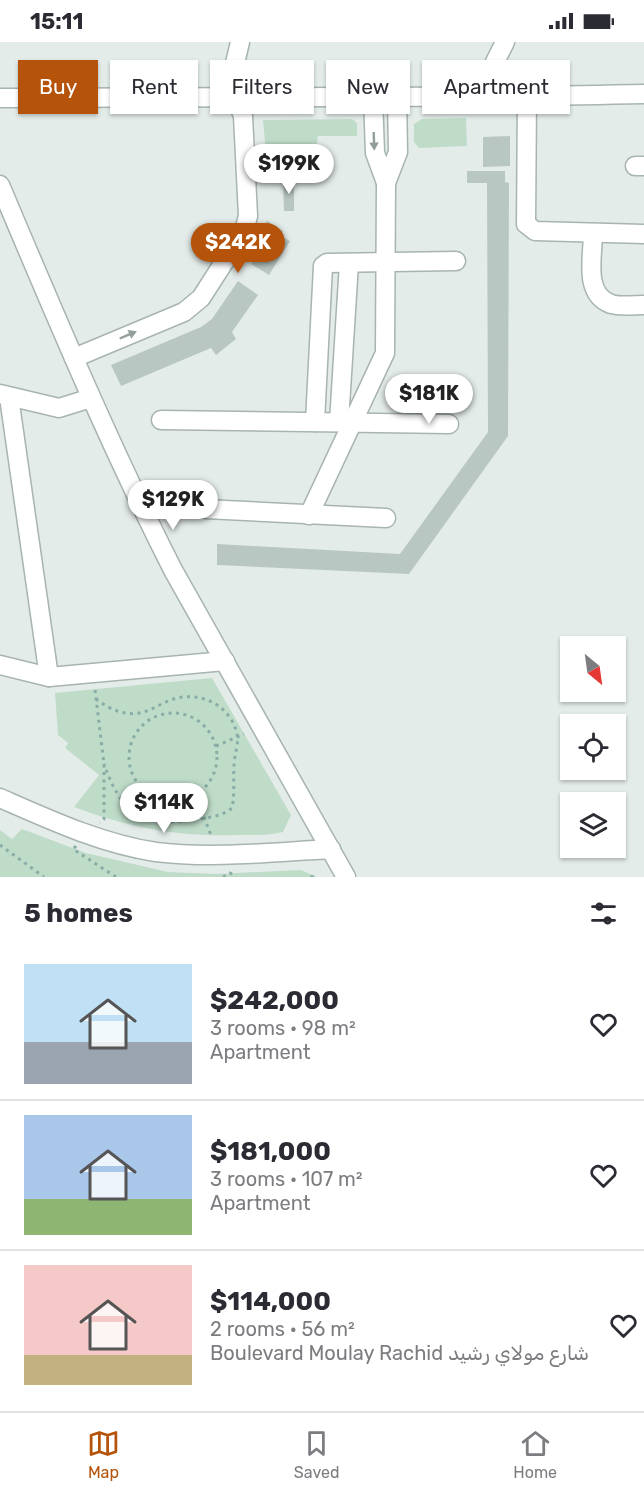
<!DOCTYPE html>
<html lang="en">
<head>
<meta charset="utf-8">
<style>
  body { margin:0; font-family:Rubik,"Noto Naskh Arabic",sans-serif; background:#f7f7f7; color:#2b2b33; height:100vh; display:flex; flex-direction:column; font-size:22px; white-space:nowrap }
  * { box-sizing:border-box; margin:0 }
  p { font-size:20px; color:#7c7c81 }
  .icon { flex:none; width:33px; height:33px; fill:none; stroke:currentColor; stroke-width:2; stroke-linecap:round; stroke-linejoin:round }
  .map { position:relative; height:835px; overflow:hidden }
  .sheet { display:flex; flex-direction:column; background:#fff; flex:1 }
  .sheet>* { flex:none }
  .hud { position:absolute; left:18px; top:18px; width:609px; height:54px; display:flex; gap:12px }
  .needle { width:39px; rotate:151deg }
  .fabs { position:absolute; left:560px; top:594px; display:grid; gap:12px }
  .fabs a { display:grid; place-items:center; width:66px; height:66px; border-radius:0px; background:#fff; box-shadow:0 2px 4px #0004; font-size:30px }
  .price { position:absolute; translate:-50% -51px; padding:0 14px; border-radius:21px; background:#fff; color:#222; font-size:20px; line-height:39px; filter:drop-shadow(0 2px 3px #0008) }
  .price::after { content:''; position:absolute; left:50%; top:36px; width:18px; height:14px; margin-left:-9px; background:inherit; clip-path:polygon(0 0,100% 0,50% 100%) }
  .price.on { background:#b45309; color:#fff }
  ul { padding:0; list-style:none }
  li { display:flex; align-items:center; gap:18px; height:150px; padding:0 24px }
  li+li { border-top:2px solid #e1e1e2 }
  li span { display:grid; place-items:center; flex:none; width:168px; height:120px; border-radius:0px; color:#555 }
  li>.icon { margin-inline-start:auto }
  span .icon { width:72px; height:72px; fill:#fffc; stroke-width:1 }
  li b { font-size:26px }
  h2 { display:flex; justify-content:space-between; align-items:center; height:72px; padding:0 24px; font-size:26px }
  .tag { padding:0 21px; border-radius:0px; background:#fff; box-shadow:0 2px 4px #0004; font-size:21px; line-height:54px }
  .tag.on { background:#b45309; color:#fff }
  .status { display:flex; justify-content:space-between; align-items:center; height:42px; padding:0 30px; background:#fff; direction:ltr }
  .status svg { height:16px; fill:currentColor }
  .menu { display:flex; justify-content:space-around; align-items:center; height:84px; border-top:2px solid #e1e1e2; background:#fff; font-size:16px; color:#7c7c81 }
  .menu a { display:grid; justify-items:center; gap:3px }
  .menu .on { color:#b45309 }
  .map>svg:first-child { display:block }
  .green { fill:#bfdcc9 }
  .building { fill:#b9c7c3 }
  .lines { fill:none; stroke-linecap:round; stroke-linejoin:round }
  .minor-casing { stroke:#a7b4b0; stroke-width:21 }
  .path { stroke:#87ada5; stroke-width:3; stroke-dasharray:3 4.5; stroke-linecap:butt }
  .minor { stroke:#fff; stroke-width:18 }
  .oneway { fill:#929e9c }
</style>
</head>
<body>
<div class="status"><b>15:11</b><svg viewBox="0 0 49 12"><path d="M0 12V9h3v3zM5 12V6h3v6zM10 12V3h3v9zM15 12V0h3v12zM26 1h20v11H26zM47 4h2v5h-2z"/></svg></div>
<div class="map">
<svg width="644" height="835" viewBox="0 0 644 835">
  <rect width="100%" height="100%" fill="#e4ece9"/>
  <!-- green -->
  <g class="green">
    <path d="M 466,76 L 467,104 L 419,106 L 414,100 L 414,82 L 422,77 Z"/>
    <path d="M 352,77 L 357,81 L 357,94 L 318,94 L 316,108 L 266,111 L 263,78 Z"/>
    <path d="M 212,636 L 291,773 L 283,790 C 268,794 253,793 237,793 C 176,795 131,786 74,765 L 99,733 L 65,706 L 68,701 L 58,693 L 55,651 Z"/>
    <path d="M 22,787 L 86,811 L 168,830 L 216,832 L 301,828 L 317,835 L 0,835 L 0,788 L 12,797 Z"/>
  </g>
  <!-- building -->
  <g class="building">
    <path d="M 510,94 L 510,124 L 483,125 L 483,95 Z"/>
    <path d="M 467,129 L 505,129 L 505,140 L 509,141 L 508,394 L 409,532 L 217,523 L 217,502 L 400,512 L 488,390 L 487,141 L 467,141 Z"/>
    <path d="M 283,138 L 294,138 L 294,169 L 284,169 Z"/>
    <path d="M 267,179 L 283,189 L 280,194 L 290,199 L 269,233 L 251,222 L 257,211 L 251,207 Z"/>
    <path d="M 238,239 L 258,253 L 232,290 L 236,297 L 216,313 L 211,306 L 121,344 L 111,323 L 201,285 L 212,277 Z"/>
  </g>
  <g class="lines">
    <!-- minor casing -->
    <g class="minor-casing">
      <g id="minor">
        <path d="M 373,55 L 375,111 L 386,141"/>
        <path d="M 527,55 L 526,182 L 535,189 L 644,192"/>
        <path d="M 0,56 C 215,54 429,57 644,52"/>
        <path d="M 477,56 L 505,0"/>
        <path d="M 635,124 L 644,124"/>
        <path d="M 0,143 C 55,273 109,402 173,528 L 346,835"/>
        <path d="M 593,191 C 593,214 583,252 611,262 C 621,265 634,263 644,263"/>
        <path d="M 74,316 L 184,270 L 201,256 L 244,189 L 248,174 L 243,74 L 235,54 L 232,34 L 240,0"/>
        <path d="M 0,352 L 59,366 L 91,356"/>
        <path d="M 9,355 L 49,635"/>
        <path d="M 161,378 L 449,382"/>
        <path d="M 315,380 L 323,224 L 327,221 L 456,219"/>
        <path d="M 339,380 L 349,221"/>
        <path d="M 205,467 L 386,476"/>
        <path d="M 309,473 L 385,311 L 386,141 L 398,110 L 397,55"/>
        <path d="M 0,623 L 49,635 L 225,619"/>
        <path d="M 0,756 C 50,778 102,802 156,810 C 213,817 273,810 331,807"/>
      </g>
    </g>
    <!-- path -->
    <g class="path">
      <path d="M 95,648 L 104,722 L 104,777 L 100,781"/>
      <path d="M 96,657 C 107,666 124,674 139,671 C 152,669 164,659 177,656 C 204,650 231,665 237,692 C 239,702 234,714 234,724 C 233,738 235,752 232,766 C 221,775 206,776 192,778 C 140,785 121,770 104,722"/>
      <circle cx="173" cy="715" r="44"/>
      <path d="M 216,704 L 244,692"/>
      <path d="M 196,754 L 212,796"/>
      <path d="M 0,803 L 44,835"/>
      <path d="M 76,804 L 73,807 L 116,835"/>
      <path d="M 223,835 L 230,831 L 236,835"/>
      <path d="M 312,835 L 312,833"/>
    </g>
    <!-- minor -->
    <use href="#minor" class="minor"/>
  </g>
  <!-- one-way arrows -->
  <defs><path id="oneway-solid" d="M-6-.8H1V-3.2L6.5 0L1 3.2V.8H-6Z" transform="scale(1.5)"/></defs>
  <g class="oneway">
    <use href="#oneway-solid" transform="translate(374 99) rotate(88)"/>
    <use href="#oneway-solid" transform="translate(128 293) rotate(-23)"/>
  </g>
</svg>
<div class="fabs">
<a><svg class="needle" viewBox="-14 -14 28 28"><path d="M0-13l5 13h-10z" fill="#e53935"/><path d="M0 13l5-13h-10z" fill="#7c7c81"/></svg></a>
<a><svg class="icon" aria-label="locate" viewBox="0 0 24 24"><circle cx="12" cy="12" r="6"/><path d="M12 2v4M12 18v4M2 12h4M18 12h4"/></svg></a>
<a><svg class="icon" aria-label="layers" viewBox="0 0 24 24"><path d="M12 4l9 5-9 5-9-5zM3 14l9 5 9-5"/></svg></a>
</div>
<b class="price" style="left:289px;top:153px">$199K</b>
<b class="price on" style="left:238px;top:232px">$242K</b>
<b class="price" style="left:429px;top:383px">$181K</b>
<b class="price" style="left:173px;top:489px">$129K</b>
<b class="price" style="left:164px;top:792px">$114K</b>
<div class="hud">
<a class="tag on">Buy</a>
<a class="tag">Rent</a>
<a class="tag">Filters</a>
<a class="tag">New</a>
<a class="tag">Apartment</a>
</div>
</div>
<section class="sheet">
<h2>5 homes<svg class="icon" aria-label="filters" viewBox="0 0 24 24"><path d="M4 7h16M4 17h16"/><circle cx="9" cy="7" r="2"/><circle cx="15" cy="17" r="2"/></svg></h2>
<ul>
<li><span style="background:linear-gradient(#bfe0f5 65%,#9aa5b1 0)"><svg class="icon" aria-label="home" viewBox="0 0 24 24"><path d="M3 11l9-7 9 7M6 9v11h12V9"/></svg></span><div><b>$242,000</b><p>3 rooms · 98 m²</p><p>Apartment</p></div><svg class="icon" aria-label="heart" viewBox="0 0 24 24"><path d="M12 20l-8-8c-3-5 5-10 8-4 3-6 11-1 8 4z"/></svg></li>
<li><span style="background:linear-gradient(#a9c7e8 70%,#8fb573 0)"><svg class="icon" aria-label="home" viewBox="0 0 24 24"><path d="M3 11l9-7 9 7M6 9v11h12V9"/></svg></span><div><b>$181,000</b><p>3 rooms · 107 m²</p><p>Apartment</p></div><svg class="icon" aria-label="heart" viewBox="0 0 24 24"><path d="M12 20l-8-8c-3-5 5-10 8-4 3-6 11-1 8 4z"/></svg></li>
<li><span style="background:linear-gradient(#f6c9c9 75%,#c2b280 0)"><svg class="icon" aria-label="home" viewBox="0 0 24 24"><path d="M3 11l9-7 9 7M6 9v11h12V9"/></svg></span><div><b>$114,000</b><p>2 rooms · 56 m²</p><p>Boulevard Moulay Rachid شارع مولاي رشيد</p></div><svg class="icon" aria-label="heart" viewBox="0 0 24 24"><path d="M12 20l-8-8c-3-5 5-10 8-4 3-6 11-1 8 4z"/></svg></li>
</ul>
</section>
<nav class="menu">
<a class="on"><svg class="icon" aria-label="map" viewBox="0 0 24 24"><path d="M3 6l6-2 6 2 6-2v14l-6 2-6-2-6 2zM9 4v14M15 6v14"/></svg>Map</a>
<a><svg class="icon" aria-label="saved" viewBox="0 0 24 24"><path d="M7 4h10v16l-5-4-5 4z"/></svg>Saved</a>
<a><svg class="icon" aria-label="home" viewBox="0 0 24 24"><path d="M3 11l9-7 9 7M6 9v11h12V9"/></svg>Home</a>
</nav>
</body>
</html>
